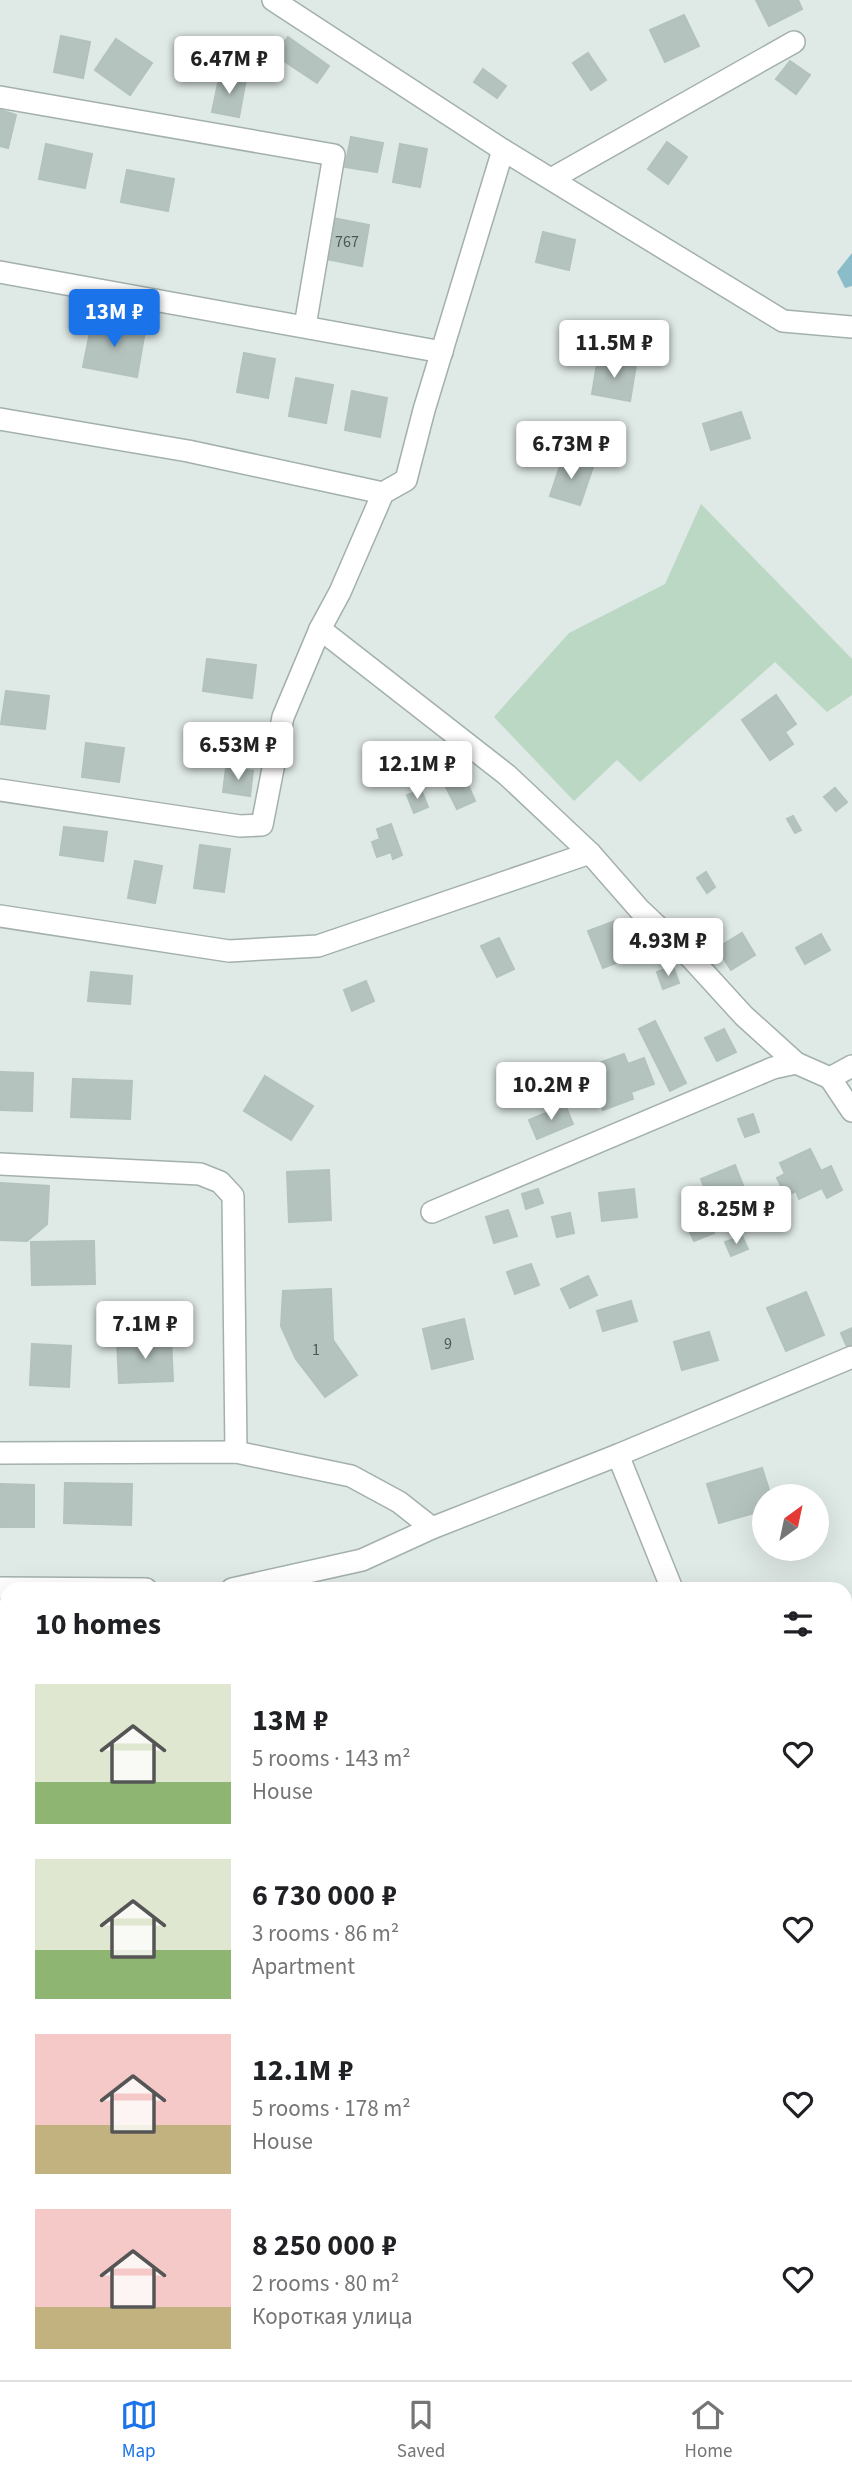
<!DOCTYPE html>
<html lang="en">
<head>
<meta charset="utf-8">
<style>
  body { margin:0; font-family:"Source Sans 3",sans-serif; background:#f2f2f2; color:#202124; height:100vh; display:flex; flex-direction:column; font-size:26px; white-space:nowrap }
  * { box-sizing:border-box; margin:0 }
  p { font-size:23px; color:#757577 }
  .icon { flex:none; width:38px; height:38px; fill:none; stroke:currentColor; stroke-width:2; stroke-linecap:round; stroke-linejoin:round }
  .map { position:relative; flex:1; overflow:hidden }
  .panel { position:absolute; left:0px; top:1582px; width:852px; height:798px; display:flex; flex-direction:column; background:#fff; border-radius:21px 21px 0 0; box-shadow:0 7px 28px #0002 }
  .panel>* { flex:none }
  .needle { width:46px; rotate:33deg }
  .controls { position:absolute; left:752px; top:1484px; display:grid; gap:14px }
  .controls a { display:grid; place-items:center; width:77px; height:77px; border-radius:50%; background:#fff; box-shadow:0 7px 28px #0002; font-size:35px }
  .price { position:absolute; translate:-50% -60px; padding:0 16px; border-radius:7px; background:#fff; color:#222; font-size:23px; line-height:46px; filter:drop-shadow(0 2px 4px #0008) }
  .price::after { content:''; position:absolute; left:50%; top:42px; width:21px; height:16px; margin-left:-10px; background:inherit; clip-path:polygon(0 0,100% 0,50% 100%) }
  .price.on { background:#1a73e8; color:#fff }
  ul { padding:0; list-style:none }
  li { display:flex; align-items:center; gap:21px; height:175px; padding:0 35px }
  li span { display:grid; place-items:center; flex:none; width:196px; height:140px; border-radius:0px; color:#555 }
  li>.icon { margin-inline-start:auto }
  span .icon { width:84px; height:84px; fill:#fffc; stroke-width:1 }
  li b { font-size:30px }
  h2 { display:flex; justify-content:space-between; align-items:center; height:84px; padding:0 35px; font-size:30px }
  .dock { display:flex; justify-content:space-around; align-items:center; height:98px; border-top:2px solid #e0e0e0; background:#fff; font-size:19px; color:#757577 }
  .dock a { display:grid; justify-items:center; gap:4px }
  .dock .on { color:#1a73e8 }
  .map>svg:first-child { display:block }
  .green { fill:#bad8c4 }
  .water { fill:#8bbcc9 }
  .building { fill:#b5c3be; stroke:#b2c2bc; stroke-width:2 }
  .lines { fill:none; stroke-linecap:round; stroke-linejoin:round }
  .minor-casing { stroke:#a3b0ac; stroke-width:24 }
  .minor { stroke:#fff; stroke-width:21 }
  .labels { text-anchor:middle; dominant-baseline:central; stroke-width:5; stroke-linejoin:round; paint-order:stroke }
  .number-label { font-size:16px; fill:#475a56 }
</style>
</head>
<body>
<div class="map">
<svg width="852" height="2380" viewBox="0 0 852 2380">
  <rect width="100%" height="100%" fill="#dfe9e5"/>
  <!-- green -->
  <path class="green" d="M 701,504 L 852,659 L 852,695 L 827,712 L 775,662 L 640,782 L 617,760 L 574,801 L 494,717 L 569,633 L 665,584 Z"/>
  <!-- water -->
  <path class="water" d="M 852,253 L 852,286 L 845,288 L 837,272 Z"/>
  <!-- building -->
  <g class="building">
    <path d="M 756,0 L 798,0 L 802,9 L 769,26 Z"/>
    <path d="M 684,15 L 699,46 L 665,62 L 650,30 Z"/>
    <path d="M 61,36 L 90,42 L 83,78 L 54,72 Z"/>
    <path d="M 288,37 L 329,66 L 317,83 L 275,55 Z"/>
    <path d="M 116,39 L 152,63 L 130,95 L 95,70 Z"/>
    <path d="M 588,53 L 606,80 L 591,90 L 573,63 Z"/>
    <path d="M 790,61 L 810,75 L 796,94 L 776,79 Z"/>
    <path d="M 483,69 L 506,86 L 497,98 L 474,82 Z"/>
    <path d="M 220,74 L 246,79 L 239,117 L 212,112 Z"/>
    <path d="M 0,110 L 16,115 L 8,148 L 0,146 Z"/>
    <path d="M 351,137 L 383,143 L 377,172 L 345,167 Z"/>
    <path d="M 667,142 L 687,157 L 668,184 L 648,169 Z"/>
    <path d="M 46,144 L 92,154 L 85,188 L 39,179 Z"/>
    <path d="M 400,144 L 427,149 L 420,187 L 393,182 Z"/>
    <path d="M 127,170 L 174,179 L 168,211 L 121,202 Z"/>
    <path d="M 333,218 L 369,225 L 362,266 L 326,259 Z"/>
    <path d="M 543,232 L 575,240 L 569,270 L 536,262 Z"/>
    <path d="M 92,322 L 145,331 L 137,377 L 83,367 Z"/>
    <path d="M 244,353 L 275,359 L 268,398 L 237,392 Z"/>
    <path d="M 598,358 L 636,365 L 630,401 L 592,394 Z"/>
    <path d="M 296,378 L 333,385 L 326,423 L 289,416 Z"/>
    <path d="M 352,391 L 387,398 L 380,437 L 345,430 Z"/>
    <path d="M 741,412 L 750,438 L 711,450 L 703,424 Z"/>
    <path d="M 563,457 L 593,467 L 580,505 L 550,496 Z"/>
    <path d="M 207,659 L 256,665 L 252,698 L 203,691 Z"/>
    <path d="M 6,691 L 49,696 L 45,729 L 1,724 Z"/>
    <path d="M 776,695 L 796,724 L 785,732 L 793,744 L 770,760 L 742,720 Z"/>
    <path d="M 86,743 L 124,748 L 119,782 L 82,777 Z"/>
    <path d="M 226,768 L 253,771 L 250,796 L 223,792 Z"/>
    <path d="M 465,778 L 475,801 L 457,809 L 446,787 Z"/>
    <path d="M 835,788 L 847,802 L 836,811 L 824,797 Z"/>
    <path d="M 421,790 L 428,807 L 414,813 L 407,795 Z"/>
    <path d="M 793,816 L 801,830 L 795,833 L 787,819 Z"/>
    <path d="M 391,824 L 402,855 L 393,859 L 391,852 L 377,857 L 372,842 L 380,839 L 377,829 Z"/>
    <path d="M 64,827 L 107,832 L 103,861 L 60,855 Z"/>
    <path d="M 200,845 L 230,849 L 224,892 L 194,888 Z"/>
    <path d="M 135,861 L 162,866 L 155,903 L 128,898 Z"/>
    <path d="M 706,872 L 715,887 L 707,893 L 697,878 Z"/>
    <path d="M 615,921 L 629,958 L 603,968 L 588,931 Z"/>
    <path d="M 742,933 L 755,955 L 731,970 L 717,948 Z"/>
    <path d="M 821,934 L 830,950 L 805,964 L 796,948 Z"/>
    <path d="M 499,938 L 514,969 L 497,977 L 481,946 Z"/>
    <path d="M 673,966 L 679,983 L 663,989 L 657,972 Z"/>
    <path d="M 91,972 L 132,976 L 130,1004 L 88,1001 Z"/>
    <path d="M 366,981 L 374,1001 L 352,1011 L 344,990 Z"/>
    <path d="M 655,1021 L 686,1083 L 670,1091 L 639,1029 Z"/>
    <path d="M 724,1029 L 736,1052 L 717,1061 L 705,1038 Z"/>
    <path d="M 624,1054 L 628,1064 L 644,1058 L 654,1084 L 631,1092 L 633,1099 L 603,1110 L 587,1067 Z"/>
    <path d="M 0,1072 L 33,1073 L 32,1111 L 0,1110 Z"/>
    <path d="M 265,1076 L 313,1106 L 291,1140 L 244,1111 Z"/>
    <path d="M 73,1079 L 132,1081 L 130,1119 L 71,1117 Z"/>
    <path d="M 565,1105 L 573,1124 L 537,1139 L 529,1120 Z"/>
    <path d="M 753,1114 L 759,1132 L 745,1137 L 738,1119 Z"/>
    <path d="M 810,1149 L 821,1171 L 831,1166 L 842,1190 L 827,1198 L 822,1188 L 799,1199 L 796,1191 L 786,1196 L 777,1178 L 785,1174 L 780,1163 Z"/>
    <path d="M 735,1165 L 750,1203 L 716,1217 L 701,1179 Z"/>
    <path d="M 329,1170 L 331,1220 L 289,1222 L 287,1172 Z"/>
    <path d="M 0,1183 L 49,1186 L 47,1224 L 27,1241 L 0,1240 Z"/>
    <path d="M 538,1189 L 543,1203 L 526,1209 L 522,1194 Z"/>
    <path d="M 634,1189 L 637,1217 L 602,1221 L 599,1193 Z"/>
    <path d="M 508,1210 L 517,1236 L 494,1243 L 486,1217 Z"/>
    <path d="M 570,1213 L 574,1233 L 557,1237 L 552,1217 Z"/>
    <path d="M 708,1220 L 714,1233 L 694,1241 L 688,1228 Z"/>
    <path d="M 742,1236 L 748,1249 L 731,1256 L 725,1242 Z"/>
    <path d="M 94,1241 L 95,1284 L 32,1285 L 31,1242 Z"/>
    <path d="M 531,1264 L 539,1285 L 515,1294 L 507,1272 Z"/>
    <path d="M 588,1276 L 597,1295 L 570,1308 L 561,1289 Z"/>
    <path d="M 331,1289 L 333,1340 L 357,1375 L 325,1397 L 296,1359 L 281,1326 L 283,1291 Z"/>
    <path d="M 806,1292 L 824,1335 L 786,1351 L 767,1308 Z"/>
    <path d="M 631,1301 L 637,1321 L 603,1331 L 597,1311 Z"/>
    <path d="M 464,1319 L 473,1359 L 432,1369 L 423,1329 Z"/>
    <path d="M 852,1328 L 852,1347 L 848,1349 L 841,1333 Z"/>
    <path d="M 709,1332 L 718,1360 L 682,1370 L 674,1342 Z"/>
    <path d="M 171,1339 L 173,1381 L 119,1383 L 117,1342 Z"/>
    <path d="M 32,1344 L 71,1346 L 69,1387 L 30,1385 Z"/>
    <path d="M 762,1468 L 771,1496 L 765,1496 L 765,1510 L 719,1523 L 707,1484 Z"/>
    <path d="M 65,1483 L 132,1484 L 131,1525 L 64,1523 Z"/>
    <path d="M 0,1484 L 34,1485 L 34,1527 L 0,1527 Z"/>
    <path d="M 849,1631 L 852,1638 L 852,1653 L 845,1656 L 845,1632 Z"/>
    <path d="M 852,1694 L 852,1743 L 845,1746 L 845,1698 Z"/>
    <path d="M 845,1797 L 852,1812 L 852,1824 L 845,1827 Z"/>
    <path d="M 852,1859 L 852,1900 L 850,1901 L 845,1889 L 845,1861 Z"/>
    <path d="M 0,1872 L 7,1899 L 7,1901 L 0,1903 Z"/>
    <path d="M 846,1937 L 852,1939 L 852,1992 L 845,1990 Z"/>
    <path d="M 0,2100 L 6,2124 L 0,2126 Z"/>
  </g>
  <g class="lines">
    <!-- minor casing -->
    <g class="minor-casing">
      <g id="minor">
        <path d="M 273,0 L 503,150 L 783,321 L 852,327"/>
        <path d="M 0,97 L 334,155 L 305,326"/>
        <path d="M 553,178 L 794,42"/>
        <path d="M 0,272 L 442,352"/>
        <path d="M 0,419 L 188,451 L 383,493"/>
        <path d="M 320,629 L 507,775 L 590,853 L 639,909 L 691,958 L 744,1016 L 796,1063"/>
        <path d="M 0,790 L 240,826 L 262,825 L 283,717 L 320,629 L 340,592 L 383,493 L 406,480 L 424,410 L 503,150"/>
        <path d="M 0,916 L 229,951 L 318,946 L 590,853"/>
        <path d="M 830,1078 L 852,1111"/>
        <path d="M 830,1078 L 852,1066"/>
        <path d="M 0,1164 L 200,1174 L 220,1182 L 233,1196 L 236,1452"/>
        <path d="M 432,1212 L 773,1068 L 796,1063 L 830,1078"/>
        <path d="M 0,1453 L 236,1452 L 351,1476 L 399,1502 L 432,1528"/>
        <path d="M 618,1455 L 672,1589"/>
        <path d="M 0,1588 L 146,1589"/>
        <path d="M 232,1589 L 362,1560 L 432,1528 L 618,1455 L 852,1357"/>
        <path d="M 0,2310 L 7,2306"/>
      </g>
    </g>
    <!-- minor -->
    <use href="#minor" class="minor"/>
  </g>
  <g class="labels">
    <!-- number labels -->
    <g class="number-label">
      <text x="347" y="242">767</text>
      <text x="448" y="1344">9</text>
      <text x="316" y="1350">1</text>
    </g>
  </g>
</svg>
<div class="controls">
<a><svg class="needle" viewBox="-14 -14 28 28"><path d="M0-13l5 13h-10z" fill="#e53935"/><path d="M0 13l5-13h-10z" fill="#757577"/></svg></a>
</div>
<b class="price" style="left:229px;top:96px">6.47M ₽</b>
<b class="price on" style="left:114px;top:349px">13M ₽</b>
<b class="price" style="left:614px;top:380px">11.5M ₽</b>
<b class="price" style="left:571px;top:481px">6.73M ₽</b>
<b class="price" style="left:238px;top:782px">6.53M ₽</b>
<b class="price" style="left:417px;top:801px">12.1M ₽</b>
<b class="price" style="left:668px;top:978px">4.93M ₽</b>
<b class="price" style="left:551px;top:1122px">10.2M ₽</b>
<b class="price" style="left:736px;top:1246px">8.25M ₽</b>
<b class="price" style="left:145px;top:1361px">7.1M ₽</b>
<section class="panel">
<h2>10 homes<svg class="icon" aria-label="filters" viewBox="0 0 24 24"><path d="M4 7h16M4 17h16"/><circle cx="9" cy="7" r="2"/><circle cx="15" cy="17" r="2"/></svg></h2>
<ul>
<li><span style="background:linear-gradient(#dfe7d0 70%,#8fb573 0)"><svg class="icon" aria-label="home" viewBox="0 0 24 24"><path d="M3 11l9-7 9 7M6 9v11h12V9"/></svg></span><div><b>13M ₽</b><p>5 rooms · 143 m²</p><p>House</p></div><svg class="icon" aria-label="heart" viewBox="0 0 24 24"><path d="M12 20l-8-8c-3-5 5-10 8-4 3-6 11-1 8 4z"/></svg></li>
<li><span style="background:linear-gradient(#dfe7d0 65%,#8fb573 0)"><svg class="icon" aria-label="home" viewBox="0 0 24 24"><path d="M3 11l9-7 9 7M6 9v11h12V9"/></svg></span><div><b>6 730 000 ₽</b><p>3 rooms · 86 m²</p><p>Apartment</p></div><svg class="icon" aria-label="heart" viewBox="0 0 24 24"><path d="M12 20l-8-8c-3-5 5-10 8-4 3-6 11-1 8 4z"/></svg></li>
<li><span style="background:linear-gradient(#f6c9c9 65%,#c2b280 0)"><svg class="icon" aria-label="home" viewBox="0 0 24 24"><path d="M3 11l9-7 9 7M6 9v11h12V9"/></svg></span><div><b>12.1M ₽</b><p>5 rooms · 178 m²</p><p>House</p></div><svg class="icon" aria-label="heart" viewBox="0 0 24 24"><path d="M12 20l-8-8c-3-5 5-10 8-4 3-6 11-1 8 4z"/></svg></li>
<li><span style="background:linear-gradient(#f6c9c9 70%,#c2b280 0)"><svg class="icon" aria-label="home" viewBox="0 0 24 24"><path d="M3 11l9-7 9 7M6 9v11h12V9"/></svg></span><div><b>8 250 000 ₽</b><p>2 rooms · 80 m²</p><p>Короткая улица</p></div><svg class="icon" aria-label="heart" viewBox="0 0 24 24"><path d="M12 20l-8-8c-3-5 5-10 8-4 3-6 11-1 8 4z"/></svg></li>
</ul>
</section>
</div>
<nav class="dock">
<a class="on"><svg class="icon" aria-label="map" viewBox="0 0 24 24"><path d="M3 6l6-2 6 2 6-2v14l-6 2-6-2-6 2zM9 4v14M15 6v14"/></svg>Map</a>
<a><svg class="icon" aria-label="saved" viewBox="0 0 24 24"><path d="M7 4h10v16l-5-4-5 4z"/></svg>Saved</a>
<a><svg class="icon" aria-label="home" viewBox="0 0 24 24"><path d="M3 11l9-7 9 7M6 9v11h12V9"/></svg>Home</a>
</nav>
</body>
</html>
